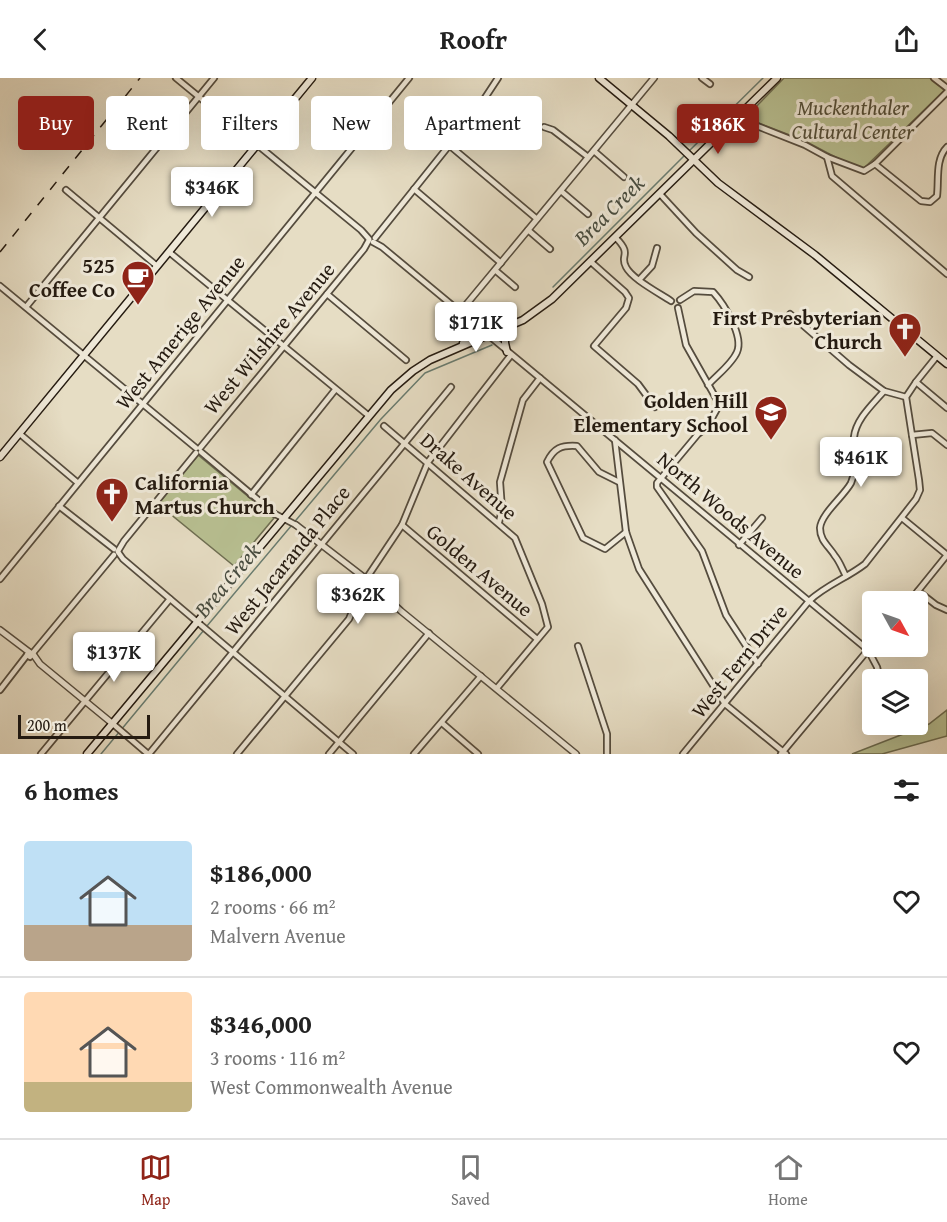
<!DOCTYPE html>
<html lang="en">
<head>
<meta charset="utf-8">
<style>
  body { margin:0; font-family:"Gentium Book Plus",serif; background:#f2f2f2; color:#222; height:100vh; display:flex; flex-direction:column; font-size:22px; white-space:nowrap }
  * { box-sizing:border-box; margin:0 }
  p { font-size:20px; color:#767676 }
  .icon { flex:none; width:33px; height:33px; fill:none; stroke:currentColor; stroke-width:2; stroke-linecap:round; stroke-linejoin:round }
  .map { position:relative; height:676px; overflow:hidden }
  .drawer { display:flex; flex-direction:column; background:#fff; flex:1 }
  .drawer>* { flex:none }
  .top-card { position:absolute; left:18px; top:18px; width:600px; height:54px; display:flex; gap:12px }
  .needle { width:39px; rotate:130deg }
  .controls { position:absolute; left:862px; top:513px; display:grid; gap:12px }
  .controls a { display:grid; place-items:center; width:66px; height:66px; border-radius:6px; background:#fff; box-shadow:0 6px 24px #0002; font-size:30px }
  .scale { position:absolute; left:18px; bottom:15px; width:132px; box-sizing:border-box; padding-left:6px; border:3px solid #251b11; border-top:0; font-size:16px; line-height:21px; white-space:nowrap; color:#251b11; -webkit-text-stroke:4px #efe9d9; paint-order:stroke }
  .price { position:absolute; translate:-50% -51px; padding:0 14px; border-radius:6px; background:#fff; color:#222; font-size:20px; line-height:39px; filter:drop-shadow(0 2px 3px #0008) }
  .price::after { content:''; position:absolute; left:50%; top:36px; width:18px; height:14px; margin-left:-9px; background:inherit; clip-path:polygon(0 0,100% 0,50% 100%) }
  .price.on { background:#8f2418; color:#fff }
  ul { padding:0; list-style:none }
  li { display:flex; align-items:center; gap:18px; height:150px; padding:0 24px }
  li+li { border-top:2px solid #e0e0e0 }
  li span { display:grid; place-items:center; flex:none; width:168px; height:120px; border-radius:6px; color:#555 }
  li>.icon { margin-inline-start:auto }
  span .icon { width:72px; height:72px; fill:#fffc; stroke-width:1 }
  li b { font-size:26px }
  h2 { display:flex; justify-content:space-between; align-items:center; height:72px; padding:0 24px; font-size:26px }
  .tag { padding:0 21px; border-radius:6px; background:#fff; box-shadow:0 6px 24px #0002; font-size:21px; line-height:54px }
  .tag.on { background:#8f2418; color:#fff }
  header { display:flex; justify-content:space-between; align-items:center; height:78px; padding:0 24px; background:#fff; font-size:27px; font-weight:800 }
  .menu { display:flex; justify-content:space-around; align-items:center; height:84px; border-top:2px solid #e0e0e0; background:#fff; font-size:16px; color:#767676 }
  .menu a { display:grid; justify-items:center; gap:3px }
  .menu .on { color:#8f2418 }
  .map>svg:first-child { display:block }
  .green { fill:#b8c092; stroke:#6e6e52; stroke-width:1.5 }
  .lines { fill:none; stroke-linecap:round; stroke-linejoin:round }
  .stream { stroke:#697c70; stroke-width:1.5 }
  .minor-casing { stroke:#554c3e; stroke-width:8 }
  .tertiary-casing { stroke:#554c3e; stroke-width:8 }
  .secondary-casing { stroke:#251b11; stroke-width:9 }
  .minor { stroke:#efe9d9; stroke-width:4.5 }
  .tertiary { stroke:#efe9d9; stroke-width:5 }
  .secondary { stroke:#efe9d9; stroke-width:6 }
  .rail { stroke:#251b11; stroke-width:1.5; stroke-dasharray:10 10; stroke-linecap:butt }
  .labels { text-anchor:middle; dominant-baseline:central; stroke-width:6; stroke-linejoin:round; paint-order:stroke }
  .park-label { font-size:21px; font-style:italic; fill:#514d38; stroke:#efe9d9 }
  .poi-label { font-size:21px; font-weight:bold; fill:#251b11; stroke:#efe9d9; text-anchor:end }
  .street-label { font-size:21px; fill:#251b11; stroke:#efe9d9 }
  .water-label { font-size:22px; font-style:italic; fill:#474c40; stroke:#efe9d9 }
</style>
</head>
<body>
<header><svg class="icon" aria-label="back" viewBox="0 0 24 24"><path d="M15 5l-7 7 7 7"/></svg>Roofr<svg class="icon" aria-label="share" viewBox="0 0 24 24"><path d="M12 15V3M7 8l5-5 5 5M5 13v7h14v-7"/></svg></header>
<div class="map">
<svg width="947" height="676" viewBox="0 0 947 676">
  <rect width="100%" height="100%" fill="#e6ddc4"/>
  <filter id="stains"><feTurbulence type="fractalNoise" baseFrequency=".00333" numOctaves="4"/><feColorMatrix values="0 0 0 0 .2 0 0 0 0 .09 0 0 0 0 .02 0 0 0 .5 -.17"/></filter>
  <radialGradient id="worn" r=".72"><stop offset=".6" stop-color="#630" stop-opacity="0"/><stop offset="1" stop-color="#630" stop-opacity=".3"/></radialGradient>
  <!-- green -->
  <g class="green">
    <path d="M 784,0 L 930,0 L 945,12 L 863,91 L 839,81 L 805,63 L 751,42 L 748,37 Z"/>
    <path d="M 198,377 L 274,440 L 234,488 L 158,426 Z"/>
    <path d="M 947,632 L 947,658 L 882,676 L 852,676 L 929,646 Z"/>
  </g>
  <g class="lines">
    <!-- stream -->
    <g class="stream">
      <path d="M 688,74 L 763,0"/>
      <path d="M 553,209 L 684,78"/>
      <path d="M 207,548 L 381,341 L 425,295 L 492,267"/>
      <path d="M 101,676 L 204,552"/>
    </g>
    <!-- minor casing -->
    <g class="minor-casing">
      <g id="minor">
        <path d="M 176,0 L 361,152 L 369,161"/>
        <path d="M 702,0 L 710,6"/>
        <path d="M 934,0 L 947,10"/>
        <path d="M 742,36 L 752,46 L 805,67 L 827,79 L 864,93 L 875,86 L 947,14"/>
        <path d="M 544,49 L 553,52 L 588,79"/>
        <path d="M 449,67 L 537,141"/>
        <path d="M 594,73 L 624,99"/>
        <path d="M 827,79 L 832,98 L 947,196"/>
        <path d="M 875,86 L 921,123 L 930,124 L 937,118 C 939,102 935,81 947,69"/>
        <path d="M 414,111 L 501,185"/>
        <path d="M 66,112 L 157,188"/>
        <path d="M 561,113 L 588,136"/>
        <path d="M 660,116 L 696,155 L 737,192 L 749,199"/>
        <path d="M 528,152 L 550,171"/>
        <path d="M 375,160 L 475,35 L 498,0"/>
        <path d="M 616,160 C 633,177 619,177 626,189 C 632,201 659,215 671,223"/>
        <path d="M 373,164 L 382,169 L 868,572 L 877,589 L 880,602"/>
        <path d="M 169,174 L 369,338"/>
        <path d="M 591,184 L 625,214 L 629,220 L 626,230 L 594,268 L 638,306 L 655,329"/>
        <path d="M 495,192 L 515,209"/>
        <path d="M 639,202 L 652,188 L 657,170"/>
        <path d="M 0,208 L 196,370"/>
        <path d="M 327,216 L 406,282"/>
        <path d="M 680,222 L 694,213 L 713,214 C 724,226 744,258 737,274 C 732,286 717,297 708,307"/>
        <path d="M 26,229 L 214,0"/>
        <path d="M 678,230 L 686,267 L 717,322 L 717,331 L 707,349 L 698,356 L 657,405 L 657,409 L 702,473 L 726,537 L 758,586"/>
        <path d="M 790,236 L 849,287 L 884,313 L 906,319"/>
        <path d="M 916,304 L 947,330"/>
        <path d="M 384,348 L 515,460 L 542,526 L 548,549 L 497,610"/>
        <path d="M 20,356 L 78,405"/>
        <path d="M 912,357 L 932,355 L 947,367"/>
        <path d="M 615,362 L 626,454 L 639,491 L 725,626 L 786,676"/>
        <path d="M 200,370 L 364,171 L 369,162"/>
        <path d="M 201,374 L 275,436 L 296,447"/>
        <path d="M 619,404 L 599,394 L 577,368 C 561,367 554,370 547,384 L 583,460 L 605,471 L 626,454"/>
        <path d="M 251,417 L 335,312"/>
        <path d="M 59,428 L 114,471"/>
        <path d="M 902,440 L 947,477 L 909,524"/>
        <path d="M 499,444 L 502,432 L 500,404 L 523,322 L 540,300"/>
        <path d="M 402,447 L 537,561"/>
        <path d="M 739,467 L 762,440"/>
        <path d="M 118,473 L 124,463 L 196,375"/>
        <path d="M 118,474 L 123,481 L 353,676"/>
        <path d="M 846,498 C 842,491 840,484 835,478 C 829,468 820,463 820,450 C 821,436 844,418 851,405 C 858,390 852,374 854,359 C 856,341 873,326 884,313"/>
        <path d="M 0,501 L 409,0"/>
        <path d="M 918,513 L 936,527 L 947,532"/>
        <path d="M 578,568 L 607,656 L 607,676"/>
        <path d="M 29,574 L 33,576 L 30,579 L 27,577 Z"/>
        <path d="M 32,576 L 114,477"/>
        <path d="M 0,612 L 27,577"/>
        <path d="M 442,645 L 478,676"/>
        <path d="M 113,646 L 148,676"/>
        <path d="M 41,676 L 170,521"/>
        <path d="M 149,676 L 451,309"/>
        <path d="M 237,676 L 349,541 L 366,501 L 402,447 L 428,384 L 511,277"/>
        <path d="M 329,676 L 429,555"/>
        <path d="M 414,676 L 481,598"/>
        <path d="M 683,676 L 809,523 C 826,507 847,500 865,486 L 916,421 L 920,412 L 919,402 L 906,319 L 916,304 L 937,278"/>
        <path d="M 781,676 L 873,566"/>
      </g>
    </g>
    <!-- tertiary casing -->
    <g class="tertiary-casing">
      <g id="tertiary">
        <path d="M 460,234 L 654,0"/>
        <path d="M 296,447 L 366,501 L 401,533 L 576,676"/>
        <path d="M 0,552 L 29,574"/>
        <path d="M 33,576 L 40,586 L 113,646"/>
      </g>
    </g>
    <!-- secondary casing -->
    <g class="secondary-casing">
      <g id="secondary">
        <path d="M 599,0 L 669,58 L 718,105 L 815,177 L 947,286"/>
        <path d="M 505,250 L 505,265 L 507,274"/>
        <path d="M 463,265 L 472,255 L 469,241"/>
        <path d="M 0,379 L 312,0"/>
        <path d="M 87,676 L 391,312 L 413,293 L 430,282 L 523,242 L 552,221 L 777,0"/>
      </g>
    </g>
    <!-- minor -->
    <use href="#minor" class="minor"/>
    <!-- tertiary -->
    <use href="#tertiary" class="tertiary"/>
    <!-- secondary -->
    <use href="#secondary" class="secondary"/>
    <!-- rail -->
    <path class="rail" d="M 0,174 L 140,0"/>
  </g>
  <!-- icons -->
  <defs>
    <g id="cafe-pin" transform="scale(1.725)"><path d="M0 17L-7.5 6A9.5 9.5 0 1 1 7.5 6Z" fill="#8f2418" stroke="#efe9d9"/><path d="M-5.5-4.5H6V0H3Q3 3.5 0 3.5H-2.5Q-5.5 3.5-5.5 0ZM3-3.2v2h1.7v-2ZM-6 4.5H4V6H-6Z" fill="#fff"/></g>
    <g id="church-pin" transform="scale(1.725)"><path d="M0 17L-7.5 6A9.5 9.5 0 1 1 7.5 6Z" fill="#8f2418" stroke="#efe9d9"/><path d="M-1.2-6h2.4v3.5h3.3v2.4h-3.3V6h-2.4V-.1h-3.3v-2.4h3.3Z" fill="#fff"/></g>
    <g id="school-pin" transform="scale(1.725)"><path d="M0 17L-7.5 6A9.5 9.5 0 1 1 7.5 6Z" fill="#8f2418" stroke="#efe9d9"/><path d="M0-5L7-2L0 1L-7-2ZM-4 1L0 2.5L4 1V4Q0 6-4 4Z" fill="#fff"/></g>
  </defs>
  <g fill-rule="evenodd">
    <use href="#cafe-pin" x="138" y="199"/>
    <use href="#church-pin" x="905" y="251"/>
    <use href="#school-pin" x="771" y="334"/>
    <use href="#church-pin" x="112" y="416"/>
  </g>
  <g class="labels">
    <!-- park labels -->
    <g class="park-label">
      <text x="853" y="29">Muckenthaler<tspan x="853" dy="24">Cultural Center</tspan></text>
    </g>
    <!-- poi labels -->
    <g class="poi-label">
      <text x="115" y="187">525<tspan x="115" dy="24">Coffee Co</tspan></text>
      <text x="882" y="239">First Presbyterian<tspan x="882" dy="24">Church</tspan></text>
      <text x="748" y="322">Golden Hill<tspan x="748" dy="24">Elementary School</tspan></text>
      <text x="135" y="404" text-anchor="start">California<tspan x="135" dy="24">Martus Church</tspan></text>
    </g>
    <!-- street labels -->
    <g class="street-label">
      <text transform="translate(180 254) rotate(-51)">West Amerige Avenue</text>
      <text transform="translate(269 260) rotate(-50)">West Wilshire Avenue</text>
      <text transform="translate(469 398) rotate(41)">Drake Avenue</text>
      <text transform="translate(731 437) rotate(40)">North Woods Avenue</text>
      <text transform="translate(287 482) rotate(-51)">West Jacaranda Place</text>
      <text transform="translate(480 492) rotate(40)">Golden Avenue</text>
      <text transform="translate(739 583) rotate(-51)">West Fern Drive</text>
    </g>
    <!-- water labels -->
    <g class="water-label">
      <text transform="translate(609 132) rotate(-45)">Brea Creek</text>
      <text transform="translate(227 502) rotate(-50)">Brea Creek</text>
    </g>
  </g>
  <rect width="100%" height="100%" filter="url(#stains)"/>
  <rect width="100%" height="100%" fill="url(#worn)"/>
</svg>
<div class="controls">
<a><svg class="needle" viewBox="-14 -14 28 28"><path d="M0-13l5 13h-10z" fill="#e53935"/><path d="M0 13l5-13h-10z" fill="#767676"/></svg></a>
<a><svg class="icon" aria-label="layers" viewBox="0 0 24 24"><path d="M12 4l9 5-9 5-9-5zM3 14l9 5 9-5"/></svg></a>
</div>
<div class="scale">200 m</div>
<b class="price on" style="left:718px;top:77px">$186K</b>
<b class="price" style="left:212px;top:140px">$346K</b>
<b class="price" style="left:476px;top:275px">$171K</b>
<b class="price" style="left:861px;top:410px">$461K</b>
<b class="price" style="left:358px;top:547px">$362K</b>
<b class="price" style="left:114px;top:605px">$137K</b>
<div class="top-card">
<a class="tag on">Buy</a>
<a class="tag">Rent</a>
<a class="tag">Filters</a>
<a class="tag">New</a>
<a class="tag">Apartment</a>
</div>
</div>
<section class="drawer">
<h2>6 homes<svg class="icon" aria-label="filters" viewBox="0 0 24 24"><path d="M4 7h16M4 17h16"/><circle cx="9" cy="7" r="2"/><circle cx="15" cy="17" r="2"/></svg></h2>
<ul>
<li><span style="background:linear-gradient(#bfe0f5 70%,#b9a48a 0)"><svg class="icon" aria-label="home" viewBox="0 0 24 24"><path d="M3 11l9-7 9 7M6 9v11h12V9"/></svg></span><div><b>$186,000</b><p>2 rooms · 66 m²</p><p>Malvern Avenue</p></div><svg class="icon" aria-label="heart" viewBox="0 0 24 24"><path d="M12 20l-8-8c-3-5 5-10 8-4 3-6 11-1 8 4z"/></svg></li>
<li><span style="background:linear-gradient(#ffd9b3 75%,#c2b280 0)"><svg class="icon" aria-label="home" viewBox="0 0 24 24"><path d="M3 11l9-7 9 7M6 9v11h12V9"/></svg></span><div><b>$346,000</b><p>3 rooms · 116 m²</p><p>West Commonwealth Avenue</p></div><svg class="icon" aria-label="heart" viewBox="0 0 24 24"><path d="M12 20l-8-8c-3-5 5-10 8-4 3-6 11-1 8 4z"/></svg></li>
</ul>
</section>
<nav class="menu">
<a class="on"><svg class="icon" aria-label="map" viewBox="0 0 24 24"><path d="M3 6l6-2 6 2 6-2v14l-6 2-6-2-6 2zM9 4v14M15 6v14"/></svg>Map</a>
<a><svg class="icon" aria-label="saved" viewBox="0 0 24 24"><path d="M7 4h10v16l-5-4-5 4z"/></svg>Saved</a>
<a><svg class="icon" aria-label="home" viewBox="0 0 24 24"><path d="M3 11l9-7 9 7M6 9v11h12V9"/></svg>Home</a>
</nav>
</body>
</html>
